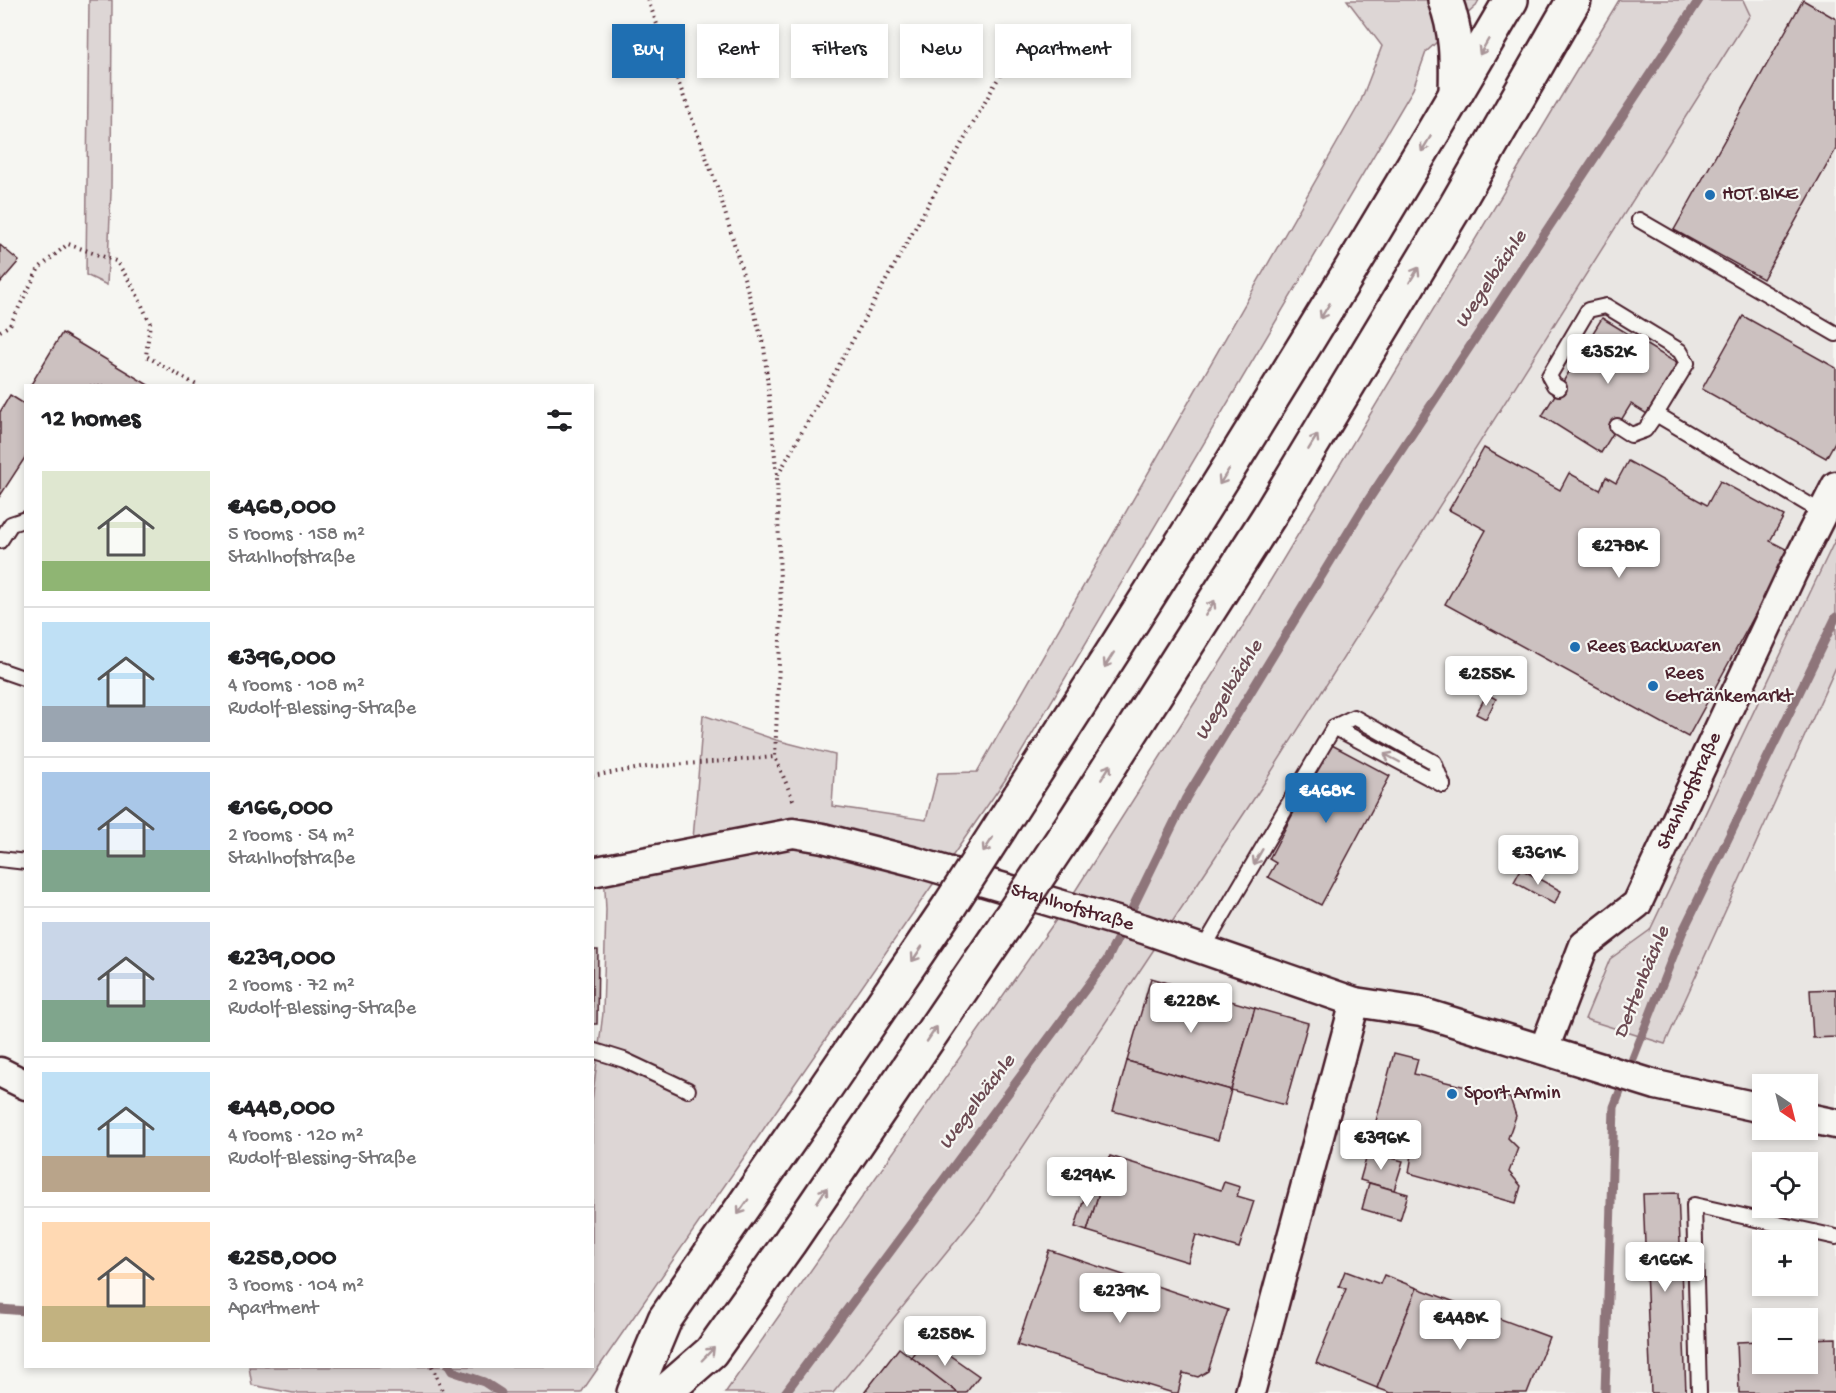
<!DOCTYPE html>
<html lang="en">
<head>
<meta charset="utf-8">
<style>
  body { margin:0; font-family:"Gochi Hand",sans-serif; background:#f2f2f2; color:#202124; height:100vh; display:flex; flex-direction:column; font-size:22px; white-space:nowrap }
  * { box-sizing:border-box; margin:0 }
  p { font-size:20px; color:#757577 }
  .icon { flex:none; width:33px; height:33px; fill:none; stroke:currentColor; stroke-width:2; stroke-linecap:round; stroke-linejoin:round }
  .map { position:relative; flex:1; overflow:hidden }
  .panel { position:absolute; left:24px; top:384px; width:570px; height:984px; display:flex; flex-direction:column; background:#fff; border-radius:0px; box-shadow:0 3px 9px #0003 }
  .panel>* { flex:none }
  .top-card { position:absolute; left:612px; top:24px; width:570px; height:54px; display:flex; gap:12px }
  .needle { width:39px; rotate:145deg }
  .buttons { position:absolute; left:1752px; top:1074px; display:grid; gap:12px }
  .buttons a { display:grid; place-items:center; width:66px; height:66px; border-radius:0px; background:#fff; box-shadow:0 3px 9px #0003; font-size:30px }
  .price { position:absolute; translate:-50% -51px; padding:0 14px; border-radius:6px; background:#fff; color:#222; font-size:20px; line-height:39px; filter:drop-shadow(0 2px 3px #0008) }
  .price::after { content:''; position:absolute; left:50%; top:36px; width:18px; height:14px; margin-left:-9px; background:inherit; clip-path:polygon(0 0,100% 0,50% 100%) }
  .price.current { background:#1f6fb2; color:#fff }
  ul { padding:0; list-style:none }
  li { display:flex; align-items:center; gap:18px; height:150px; padding:0 18px }
  li+li { border-top:2px solid #e0e0e0 }
  li span { display:grid; place-items:center; flex:none; width:168px; height:120px; border-radius:0px; color:#555 }
  li>.icon { margin-inline-start:auto }
  span .icon { width:72px; height:72px; fill:#fffc; stroke-width:1 }
  li b { font-size:26px }
  h2 { display:flex; justify-content:space-between; align-items:center; height:72px; padding:0 18px; font-size:26px }
  .tag { padding:0 21px; border-radius:0px; background:#fff; box-shadow:0 3px 9px #0003; font-size:21px; line-height:54px }
  .tag.current { background:#1f6fb2; color:#fff }
  .map>svg:first-child { display:block }
  .built { fill:#e9e6e3; fill-rule:evenodd }
  .green { fill:#ddd6d5; stroke:#947a80; stroke-width:1.5 }
  .lines { fill:none; stroke-linecap:round; stroke-linejoin:round }
  .stream { stroke:#8e747a; stroke-width:9 }
  .building { fill:#ccc1c0; stroke:#4a1f2b; stroke-width:1.5 }
  .service-casing { stroke:#4a1f2b; stroke-width:18 }
  .minor-casing { stroke:#4a1f2b; stroke-width:33 }
  .trunk-casing { stroke:#4a1f2b; stroke-width:38 }
  .path { stroke:#4a1f2b; stroke-width:4; stroke-dasharray:1.5 4.5; stroke-linecap:butt }
  .service { stroke:#f6f6f2; stroke-width:14 }
  .minor { stroke:#f6f6f2; stroke-width:28 }
  .trunk { stroke:#f6f6f2; stroke-width:33 }
  .trunk-bridge-casing { stroke:#4a1f2b; stroke-width:38; stroke-linecap:butt }
  .trunk-bridge { stroke:#f6f6f2; stroke-width:33 }
  .oneway { stroke:#a99598 }
  .poi-dot { fill:#1f6fb2; stroke:#f6f6f2; stroke-width:2 }
  .labels { text-anchor:middle; dominant-baseline:central; stroke-width:4.5; stroke-linejoin:round; paint-order:stroke }
  .poi-label { font-size:20px; fill:#4a1f2b; stroke:#f6f6f2; text-anchor:start }
  .street-label { font-size:20px; fill:#4a1f2b; stroke:#f6f6f2 }
  .water-label { font-size:21px; font-style:italic; fill:#6c4a52; stroke:#f6f6f2 }
</style>
</head>
<body>
<div class="map">
<svg width="1836" height="1393" viewBox="0 0 1836 1393">
  <rect width="100%" height="100%" fill="#f6f6f2"/>
  <filter id="ink" filterUnits="userSpaceOnUse"><feTurbulence type="fractalNoise" baseFrequency=".0167" numOctaves="2"/><feDisplacementMap in="SourceGraphic" scale="12" xChannelSelector="R" yChannelSelector="G"/><feConvolveMatrix kernelMatrix="1 2 1 2 8 2 1 2 1" color-interpolation-filters="sRGB"/></filter>
  <g filter="url(#ink)">
    <!-- built -->
    <path class="built" d="M 1743,0 L 1836,0 L 1836,538 L 1650,930 L 1610,959 L 1585,1019 L 1665,1043 L 1836,667 L 1836,1393 L 833,1393 L 981,1210 L 1750,15 ZM 1762,1084 L 1808,1084 L 1808,1130 L 1762,1130 ZM 1762,1162 L 1808,1162 L 1808,1208 L 1762,1208 ZM 1762,1240 L 1808,1240 L 1808,1286 L 1762,1286 ZM 1762,1318 L 1808,1318 L 1808,1364 L 1762,1364 Z"/>
    <!-- green -->
    <g class="green">
      <path d="M 89,0 L 112,0 L 111,193 L 107,285 L 86,275 Z"/>
      <path d="M 1347,0 L 1479,0 L 1475,7 L 1426,52 L 1413,89 L 1005,780 L 581,1393 L 293,1393 L 252,1385 L 249,1367 L 592,1366 L 592,1101 L 603,1013 L 606,910 L 604,869 L 692,852 L 703,715 L 776,740 L 835,755 L 832,806 L 926,820 L 938,773 L 977,772 L 1360,103 L 1382,46 Z"/>
      <path d="M 1619,0 L 1743,0 L 1750,15 L 1261,788 L 981,1210 L 833,1393 L 725,1393 L 1065,907 L 1237,636 Z"/>
      <path d="M 1836,538 L 1836,667 L 1665,1044 L 1585,1019 L 1610,959 L 1650,930 Z"/>
    </g>
    <g class="lines">
      <!-- stream -->
      <g class="stream">
        <path d="M 0,1309 L 26,1311"/>
        <path d="M 449,1366 L 452,1371 L 484,1382 L 501,1393"/>
        <path d="M 785,1393 L 1107,960 L 1186,798 L 1363,508 L 1699,0"/>
        <path d="M 1605,1393 L 1614,1107 L 1682,933 L 1836,617"/>
      </g>
    </g>
    <!-- building -->
    <g class="building">
      <path d="M 1803,0 L 1836,19 L 1836,149 L 1763,279 L 1674,230 Z"/>
      <path d="M 0,245 L 19,261 L 0,283 Z"/>
      <path d="M 1743,316 L 1836,368 L 1836,440 L 1826,458 L 1702,389 Z"/>
      <path d="M 1602,318 L 1678,364 L 1647,414 L 1631,404 L 1601,453 L 1542,416 Z"/>
      <path d="M 62,333 L 150,386 L 30,386 Z"/>
      <path d="M 10,395 L 26,405 L 26,456 L 0,496 L 0,412 Z"/>
      <path d="M 1484,448 L 1560,490 L 1569,473 L 1600,490 L 1606,477 L 1616,483 L 1628,461 L 1707,505 L 1720,481 L 1784,516 L 1770,541 L 1790,551 L 1688,737 L 1445,604 L 1486,530 L 1449,510 Z"/>
      <path d="M 1487,694 L 1496,699 L 1486,719 L 1476,714 Z"/>
      <path d="M 1330,744 L 1390,776 L 1321,905 L 1268,877 L 1276,863 L 1269,859 Z"/>
      <path d="M 1521,869 L 1561,891 L 1554,904 L 1514,882 Z"/>
      <path d="M 592,950 L 598,950 L 597,1024 L 592,1024 Z"/>
      <path d="M 1151,978 L 1255,1008 L 1231,1090 L 1127,1061 Z"/>
      <path d="M 1836,989 L 1836,1037 L 1813,1038 L 1810,990 Z"/>
      <path d="M 1255,1008 L 1308,1023 L 1285,1105 L 1231,1090 Z"/>
      <path d="M 1394,1053 L 1418,1059 L 1414,1074 L 1510,1098 L 1516,1116 L 1508,1138 L 1518,1148 L 1509,1172 L 1521,1186 L 1516,1203 L 1409,1173 L 1415,1136 L 1375,1125 Z"/>
      <path d="M 1127,1061 L 1231,1090 L 1218,1140 L 1113,1111 Z"/>
      <path d="M 1368,1152 L 1403,1161 L 1394,1190 L 1360,1180 Z"/>
      <path d="M 1110,1156 L 1221,1190 L 1224,1182 L 1240,1187 L 1237,1196 L 1254,1201 L 1239,1248 L 1196,1235 L 1188,1262 L 1087,1231 Z"/>
      <path d="M 1369,1183 L 1408,1194 L 1400,1220 L 1362,1209 Z"/>
      <path d="M 1088,1186 L 1100,1189 L 1087,1231 L 1075,1227 Z"/>
      <path d="M 1678,1193 L 1686,1393 L 1651,1393 L 1643,1194 Z"/>
      <path d="M 1049,1250 L 1228,1310 L 1208,1371 L 1198,1377 L 1183,1373 L 1178,1393 L 1173,1393 L 1017,1345 Z"/>
      <path d="M 1345,1271 L 1380,1284 L 1384,1275 L 1417,1288 L 1377,1388 L 1316,1363 L 1346,1289 L 1339,1286 Z"/>
      <path d="M 1417,1288 L 1549,1337 L 1527,1393 L 1391,1393 L 1377,1388 Z"/>
      <path d="M 925,1338 L 979,1376 L 966,1393 L 958,1393 L 911,1357 Z"/>
      <path d="M 1836,1338 L 1836,1393 L 1739,1393 L 1737,1342 L 1762,1341 L 1762,1364 L 1808,1364 L 1808,1339 Z"/>
      <path d="M 899,1348 L 911,1357 L 958,1393 L 864,1393 Z"/>
    </g>
    <g class="lines">
      <!-- service casing -->
      <g class="service-casing">
        <g id="service">
          <path d="M 1639,220 L 1836,334"/>
          <path d="M 1559,388 L 1554,385 L 1549,376 L 1588,310 L 1606,306 L 1680,351 L 1687,363 L 1656,414 L 1823,513"/>
          <path d="M 1617,426 L 1631,435 L 1645,430 L 1656,414"/>
          <path d="M 0,541 L 11,524 L 26,519"/>
          <path d="M 0,670 L 26,679"/>
          <path d="M 1334,727 L 1354,717 L 1434,762 L 1443,785"/>
          <path d="M 0,859 L 26,862"/>
          <path d="M 1203,949 L 1334,727 L 1443,785"/>
          <path d="M 592,1050 L 624,1060 L 688,1090"/>
          <path d="M 1699,1393 L 1694,1205 L 1836,1237"/>
        </g>
      </g>
      <!-- minor casing -->
      <g class="minor-casing">
        <g id="minor">
          <path id="s1" d="M 592,872 L 793,833 L 823,838 L 916,862 L 1144,929 L 1355,1002 L 1421,1012 L 1656,1085 L 1762,1108"/>
          <path id="s2" d="M 1544,1049 L 1584,945 L 1637,904 L 1792,573 L 1836,486"/>
          <path d="M 0,1072 L 26,1085"/>
          <path d="M 1808,1118 L 1836,1124"/>
          <path d="M 1250,1393 L 1355,1002"/>
        </g>
      </g>
      <!-- trunk casing -->
      <g class="trunk-casing">
        <g id="trunk">
          <path d="M 1445,0 C 1457,31 1457,60 1456,93"/>
          <path d="M 1020,796 C 1190,535 1354,269 1511,0"/>
          <path d="M 1074,822 L 1269,516 L 1454,209 L 1574,0"/>
          <path d="M 634,1393 L 665,1319 L 824,1090 L 950,905"/>
          <path d="M 664,1393 L 711,1352 L 789,1243 L 1006,924"/>
        </g>
      </g>
      <!-- path -->
      <g class="path">
        <path d="M 648,0 L 719,192 L 764,346 L 777,477 L 781,616 L 775,757 L 794,802"/>
        <path d="M 0,331 L 10,325 L 39,268 L 68,244 L 116,261 L 134,288 L 150,323 L 146,356 L 198,386"/>
        <path d="M 778,475 L 1025,30"/>
        <path d="M 592,776 L 647,767 L 775,757"/>
        <path d="M 432,1366 L 443,1393"/>
      </g>
      <!-- service -->
      <use href="#service" class="service"/>
      <!-- minor -->
      <use href="#minor" class="minor"/>
      <!-- trunk -->
      <use href="#trunk" class="trunk"/>
      <!-- trunk-bridge casing -->
      <g class="trunk-bridge-casing">
        <g id="trunk-bridge">
          <path d="M 950,905 L 1020,796"/>
          <path d="M 1006,924 L 1074,822"/>
        </g>
      </g>
      <!-- trunk-bridge -->
      <use href="#trunk-bridge" class="trunk-bridge"/>
    </g>
    <!-- one-way arrows -->
    <defs><path id="oneway-shaft" d="M-6 0H5M1.5-3L5.5 0L1.5 3" fill="none" stroke-width="1.6" stroke-linecap="round" stroke-linejoin="round" transform="scale(1.5)"/></defs>
    <g class="oneway">
      <use href="#oneway-shaft" transform="translate(1484 47) rotate(120)"/>
      <use href="#oneway-shaft" transform="translate(1426 144) rotate(121)"/>
      <use href="#oneway-shaft" transform="translate(1414 275) rotate(-59)"/>
      <use href="#oneway-shaft" transform="translate(1325 311) rotate(121)"/>
      <use href="#oneway-shaft" transform="translate(1313 442) rotate(-59)"/>
      <use href="#oneway-shaft" transform="translate(1224 477) rotate(122)"/>
      <use href="#oneway-shaft" transform="translate(1210 608) rotate(-58)"/>
      <use href="#oneway-shaft" transform="translate(1109 660) rotate(123)"/>
      <use href="#oneway-shaft" transform="translate(1392 758) rotate(-152)"/>
      <use href="#oneway-shaft" transform="translate(1106 772) rotate(-58)"/>
      <use href="#oneway-shaft" transform="translate(988 845) rotate(123)"/>
      <use href="#oneway-shaft" transform="translate(1258 857) rotate(120)"/>
      <use href="#oneway-shaft" transform="translate(917 954) rotate(124)"/>
      <use href="#oneway-shaft" transform="translate(932 1034) rotate(-56)"/>
      <use href="#oneway-shaft" transform="translate(822 1195) rotate(-56)"/>
      <use href="#oneway-shaft" transform="translate(743 1207) rotate(125)"/>
      <use href="#oneway-shaft" transform="translate(708 1354) rotate(-46)"/>
    </g>
  </g>
  <!-- markers -->
  <g class="poi-dot">
    <circle cx="1710" cy="195" r="6"/>
    <circle cx="1575" cy="647" r="6"/>
    <circle cx="1653" cy="686" r="6"/>
    <circle cx="1452" cy="1094" r="6"/>
  </g>
  <g class="labels">
    <!-- poi labels -->
    <g class="poi-label">
      <text x="1722" y="195">HOT.BIKE</text>
      <text x="1587" y="647">Rees Backwaren</text>
      <text x="1665" y="674">Rees<tspan x="1665" dy="23">Getränkemarkt</tspan></text>
      <text x="1464" y="1094">Sport Armin</text>
    </g>
    <!-- street labels -->
    <g class="street-label">
      <text stroke="none"><textPath href="#s2" startOffset="303">Stahlhofstraße</textPath></text>
      <text stroke="none"><textPath href="#s1" startOffset="494">Stahlhofstraße</textPath></text>
    </g>
    <!-- water labels -->
    <g class="water-label">
      <text transform="translate(1492 280) rotate(-56)">Wegelbächle</text>
      <text transform="translate(1230 691) rotate(-59)">Wegelbächle</text>
      <text transform="translate(1643 983) rotate(-68)">Dettenbächle</text>
      <text transform="translate(978 1103) rotate(-53)">Wegelbächle</text>
    </g>
  </g>
</svg>
<div class="buttons">
<a><svg class="needle" viewBox="-14 -14 28 28"><path d="M0-13l5 13h-10z" fill="#e53935"/><path d="M0 13l5-13h-10z" fill="#757577"/></svg></a>
<a><svg class="icon" aria-label="locate" viewBox="0 0 24 24"><circle cx="12" cy="12" r="6"/><path d="M12 2v4M12 18v4M2 12h4M18 12h4"/></svg></a>
<a>+</a>
<a>−</a>
</div>
<b class="price" style="left:1608px;top:385px">€352K</b>
<b class="price" style="left:1619px;top:579px">€278K</b>
<b class="price" style="left:1486px;top:707px">€255K</b>
<b class="price current" style="left:1326px;top:824px">€468K</b>
<b class="price" style="left:1538px;top:886px">€361K</b>
<b class="price" style="left:1191px;top:1034px">€228K</b>
<b class="price" style="left:1381px;top:1171px">€396K</b>
<b class="price" style="left:1087px;top:1208px">€294K</b>
<b class="price" style="left:1665px;top:1293px">€166K</b>
<b class="price" style="left:1120px;top:1324px">€239K</b>
<b class="price" style="left:1460px;top:1351px">€448K</b>
<b class="price" style="left:945px;top:1367px">€258K</b>
<div class="top-card">
<a class="tag current">Buy</a>
<a class="tag">Rent</a>
<a class="tag">Filters</a>
<a class="tag">New</a>
<a class="tag">Apartment</a>
</div>
<section class="panel">
<h2>12 homes<svg class="icon" aria-label="filters" viewBox="0 0 24 24"><path d="M4 7h16M4 17h16"/><circle cx="9" cy="7" r="2"/><circle cx="15" cy="17" r="2"/></svg></h2>
<ul>
<li><span style="background:linear-gradient(#dfe7d0 75%,#8fb573 0)"><svg class="icon" aria-label="home" viewBox="0 0 24 24"><path d="M3 11l9-7 9 7M6 9v11h12V9"/></svg></span><div><b>€468,000</b><p>5 rooms · 158 m²</p><p>Stahlhofstraße</p></div></li>
<li><span style="background:linear-gradient(#bfe0f5 70%,#9aa5b1 0)"><svg class="icon" aria-label="home" viewBox="0 0 24 24"><path d="M3 11l9-7 9 7M6 9v11h12V9"/></svg></span><div><b>€396,000</b><p>4 rooms · 108 m²</p><p>Rudolf-Blessing-Straße</p></div></li>
<li><span style="background:linear-gradient(#a9c7e8 65%,#7fa58c 0)"><svg class="icon" aria-label="home" viewBox="0 0 24 24"><path d="M3 11l9-7 9 7M6 9v11h12V9"/></svg></span><div><b>€166,000</b><p>2 rooms · 54 m²</p><p>Stahlhofstraße</p></div></li>
<li><span style="background:linear-gradient(#c9d6e8 65%,#7fa58c 0)"><svg class="icon" aria-label="home" viewBox="0 0 24 24"><path d="M3 11l9-7 9 7M6 9v11h12V9"/></svg></span><div><b>€239,000</b><p>2 rooms · 72 m²</p><p>Rudolf-Blessing-Straße</p></div></li>
<li><span style="background:linear-gradient(#bfe0f5 70%,#b9a48a 0)"><svg class="icon" aria-label="home" viewBox="0 0 24 24"><path d="M3 11l9-7 9 7M6 9v11h12V9"/></svg></span><div><b>€448,000</b><p>4 rooms · 120 m²</p><p>Rudolf-Blessing-Straße</p></div></li>
<li><span style="background:linear-gradient(#ffd9b3 70%,#c2b280 0)"><svg class="icon" aria-label="home" viewBox="0 0 24 24"><path d="M3 11l9-7 9 7M6 9v11h12V9"/></svg></span><div><b>€258,000</b><p>3 rooms · 104 m²</p><p>Apartment</p></div></li>
</ul>
</section>
</div>
</body>
</html>
